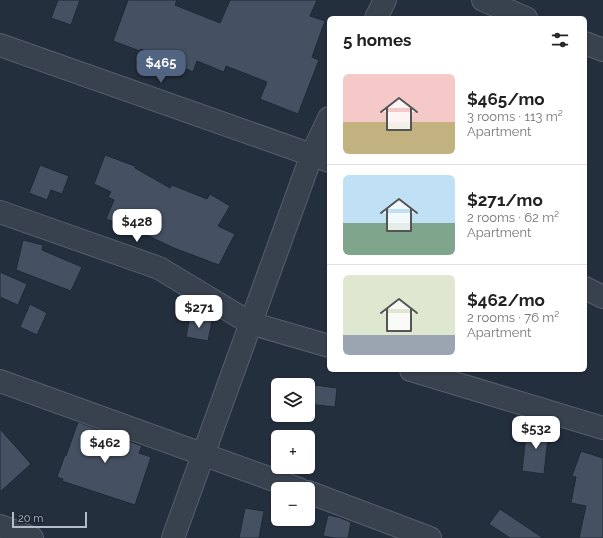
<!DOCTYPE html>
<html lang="en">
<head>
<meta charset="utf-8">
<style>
  body { margin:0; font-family:Raleway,sans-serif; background:#f2f2f2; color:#222; height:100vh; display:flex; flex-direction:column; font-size:15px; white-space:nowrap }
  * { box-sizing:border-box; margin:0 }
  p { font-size:13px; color:#767676 }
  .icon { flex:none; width:22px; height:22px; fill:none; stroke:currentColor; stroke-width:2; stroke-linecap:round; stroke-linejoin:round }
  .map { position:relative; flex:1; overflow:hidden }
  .drawer { position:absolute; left:327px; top:16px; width:260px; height:356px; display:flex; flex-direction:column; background:#fff; border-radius:6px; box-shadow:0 1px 3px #0004 }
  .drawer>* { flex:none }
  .tools { position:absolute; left:271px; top:378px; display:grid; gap:8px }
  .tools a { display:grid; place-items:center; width:44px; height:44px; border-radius:6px; background:#fff; box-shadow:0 1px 3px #0004; font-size:20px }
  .scale { position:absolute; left:12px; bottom:10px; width:75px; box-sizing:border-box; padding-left:4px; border:2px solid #b4bcc9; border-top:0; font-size:11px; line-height:14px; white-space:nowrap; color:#b4bcc9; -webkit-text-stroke:3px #1d2633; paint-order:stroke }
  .price { position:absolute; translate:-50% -34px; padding:0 9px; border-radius:8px; background:#fff; color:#222; font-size:13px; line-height:26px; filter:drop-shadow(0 1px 2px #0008) }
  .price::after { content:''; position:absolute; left:50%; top:24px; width:12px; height:9px; margin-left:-6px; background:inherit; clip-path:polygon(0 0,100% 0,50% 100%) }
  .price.current { background:#516482; color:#fff }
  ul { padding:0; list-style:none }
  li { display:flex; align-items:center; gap:12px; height:100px; padding:0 16px }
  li+li { border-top:1px solid #e0e0e0 }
  li span { display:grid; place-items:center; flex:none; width:112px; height:80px; border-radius:6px; color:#555 }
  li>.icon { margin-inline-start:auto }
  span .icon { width:48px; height:48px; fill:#fffc; stroke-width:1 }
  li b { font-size:17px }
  h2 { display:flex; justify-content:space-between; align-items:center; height:48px; padding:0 16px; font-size:17px }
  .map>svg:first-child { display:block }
  .building { fill:#455162; stroke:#1f2835 }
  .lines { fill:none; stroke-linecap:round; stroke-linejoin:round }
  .minor-casing { stroke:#565f6c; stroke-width:24 }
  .minor { stroke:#38414e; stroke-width:22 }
</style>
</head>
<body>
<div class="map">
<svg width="603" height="538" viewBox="0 0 603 538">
  <rect width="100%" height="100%" fill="#242f3e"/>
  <!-- building -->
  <g class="building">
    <path d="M 58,0 L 80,0 L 71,25 L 51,18 Z"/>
    <path d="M 128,0 L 177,0 L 175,5 L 220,23 L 230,0 L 317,0 L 310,16 L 325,21 L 312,57 L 319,60 L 298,114 L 260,99 L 267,82 L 226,66 L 224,72 L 197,61 L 193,72 L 141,49 L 140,51 L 113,41 Z"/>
    <path d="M 105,155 L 135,166 L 135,168 L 170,188 L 172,185 L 207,199 L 210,194 L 230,206 L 218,226 L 235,234 L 219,265 L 174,248 L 127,226 L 127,227 L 106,219 L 114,200 L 108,197 L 111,192 L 94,184 Z"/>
    <path d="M 40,165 L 69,176 L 62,194 L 51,190 L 47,200 L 29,193 Z"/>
    <path d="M 23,240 L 43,245 L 42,250 L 82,267 L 71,291 L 16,270 Z"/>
    <path d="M 0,272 L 27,284 L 18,305 L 0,297 Z"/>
    <path d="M 30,304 L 47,313 L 37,335 L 20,327 Z"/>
    <path d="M 190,316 L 212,321 L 208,341 L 186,337 Z"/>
    <path d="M 307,384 L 337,388 L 335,407 L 308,404 L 308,385 L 306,385 Z"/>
    <path d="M 78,422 L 142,446 L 139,453 L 151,457 L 135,505 L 62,481 L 63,479 L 57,477 L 65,455 L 66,456 Z"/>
    <path d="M 527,425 L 549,428 L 544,474 L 522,471 Z"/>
    <path d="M 0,429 L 31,464 L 0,492 Z"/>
    <path d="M 581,451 L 603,458 L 603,538 L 579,538 L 586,506 L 571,503 L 576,477 L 572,476 Z"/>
    <path d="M 245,508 L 264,511 L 259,538 L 239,538 Z"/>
    <path d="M 500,509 L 543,538 L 510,538 L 489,524 Z"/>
    <path d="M 328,515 L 338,517 L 351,522 L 348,538 L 335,538 L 323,536 Z"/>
  </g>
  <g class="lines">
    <!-- minor casing -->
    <g class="minor-casing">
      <g id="minor">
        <path d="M 483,0 L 526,18"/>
        <path d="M 376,18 L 385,0"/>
        <path d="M 585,43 L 603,50"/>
        <path d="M 0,45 L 329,161"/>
        <path d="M 0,212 L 159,268 L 250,323 L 329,346"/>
        <path d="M 585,288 L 603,297"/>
        <path d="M 411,370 L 603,428"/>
        <path d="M 0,381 L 299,489"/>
        <path d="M 308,492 L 430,538"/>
        <path d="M 0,526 L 32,538"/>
        <path d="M 173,538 L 312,154 L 329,118"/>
      </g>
    </g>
    <!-- minor -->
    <use href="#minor" class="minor"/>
  </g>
</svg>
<div class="tools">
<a><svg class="icon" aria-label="layers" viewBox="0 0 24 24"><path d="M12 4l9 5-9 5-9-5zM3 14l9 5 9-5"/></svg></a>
<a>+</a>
<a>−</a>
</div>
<div class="scale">20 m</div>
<b class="price current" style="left:161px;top:84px">$465</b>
<b class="price" style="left:137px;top:243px">$428</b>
<b class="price" style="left:199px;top:329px">$271</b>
<b class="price" style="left:536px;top:450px">$532</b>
<b class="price" style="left:105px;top:464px">$462</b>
<section class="drawer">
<h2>5 homes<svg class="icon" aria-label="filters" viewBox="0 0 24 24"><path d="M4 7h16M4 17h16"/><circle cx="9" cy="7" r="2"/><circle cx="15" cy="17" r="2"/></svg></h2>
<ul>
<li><span style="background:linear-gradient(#f6c9c9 60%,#c2b280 0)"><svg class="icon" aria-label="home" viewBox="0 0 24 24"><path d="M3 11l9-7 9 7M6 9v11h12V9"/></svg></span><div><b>$465/mo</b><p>3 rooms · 113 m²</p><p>Apartment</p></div></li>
<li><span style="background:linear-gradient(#bfe0f5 60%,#7fa58c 0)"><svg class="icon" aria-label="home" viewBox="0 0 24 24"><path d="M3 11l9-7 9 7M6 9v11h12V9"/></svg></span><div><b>$271/mo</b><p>2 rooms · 62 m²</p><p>Apartment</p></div></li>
<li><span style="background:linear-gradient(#dfe7d0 75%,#9aa5b1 0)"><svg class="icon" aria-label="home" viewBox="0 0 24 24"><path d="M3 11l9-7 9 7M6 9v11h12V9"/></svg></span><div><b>$462/mo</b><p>2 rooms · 76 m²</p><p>Apartment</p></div></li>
</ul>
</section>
</div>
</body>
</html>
